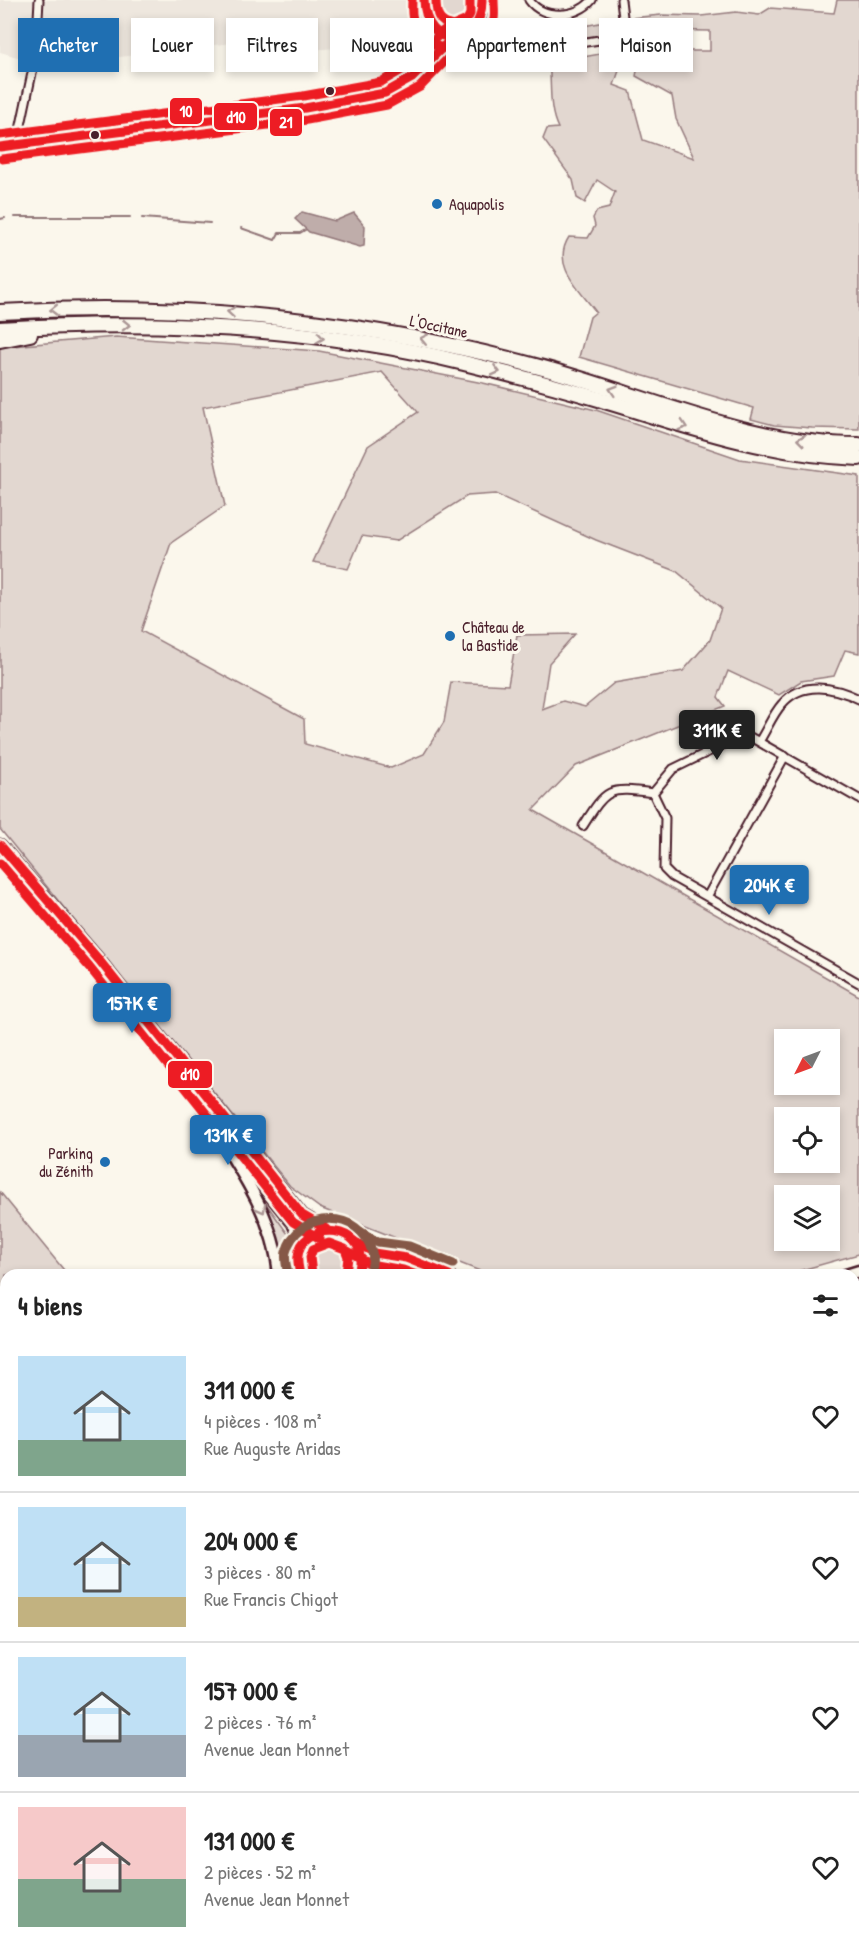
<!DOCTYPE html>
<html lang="fr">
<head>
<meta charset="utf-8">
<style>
  body { margin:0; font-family:"Patrick Hand",sans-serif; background:#f6f6f6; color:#222; height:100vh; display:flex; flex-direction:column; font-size:22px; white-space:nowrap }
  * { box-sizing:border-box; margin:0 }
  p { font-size:20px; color:#767676 }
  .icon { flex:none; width:33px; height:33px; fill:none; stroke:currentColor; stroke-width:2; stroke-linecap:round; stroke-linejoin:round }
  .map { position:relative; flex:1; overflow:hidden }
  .details { position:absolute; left:0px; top:1269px; width:860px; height:686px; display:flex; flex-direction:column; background:#fff; border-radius:18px 18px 0 0; box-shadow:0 3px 9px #0003 }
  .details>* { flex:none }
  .top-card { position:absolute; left:18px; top:18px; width:824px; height:54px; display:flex; gap:12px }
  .needle { width:39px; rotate:228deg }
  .fabs { position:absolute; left:774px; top:1029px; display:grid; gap:12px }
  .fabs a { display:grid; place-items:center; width:66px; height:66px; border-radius:0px; background:#fff; box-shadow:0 3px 9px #0003; font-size:30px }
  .price { position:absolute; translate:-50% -51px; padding:0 14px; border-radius:6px; background:#1f6fb2; color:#fff; font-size:20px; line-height:39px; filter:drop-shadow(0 2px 3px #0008) }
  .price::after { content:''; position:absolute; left:50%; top:36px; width:18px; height:14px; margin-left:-9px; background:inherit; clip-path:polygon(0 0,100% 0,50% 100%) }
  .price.active { background:#222; color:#fff }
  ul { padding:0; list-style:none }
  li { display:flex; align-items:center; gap:18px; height:150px; padding:0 18px }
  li+li { border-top:2px solid #e0e0e0 }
  li span { display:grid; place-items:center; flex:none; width:168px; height:120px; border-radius:0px; color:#555 }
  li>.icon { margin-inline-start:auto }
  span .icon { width:72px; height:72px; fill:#fffc; stroke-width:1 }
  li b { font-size:26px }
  h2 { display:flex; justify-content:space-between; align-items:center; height:72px; padding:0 18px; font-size:26px }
  .tag { padding:0 21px; border-radius:0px; background:#fff; box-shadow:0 3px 9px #0003; font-size:21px; line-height:54px }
  .tag.active { background:#1f6fb2; color:#fff }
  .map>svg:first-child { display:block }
  .built { fill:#eee7de }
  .green { fill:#e2d7d0; stroke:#967b7e; stroke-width:1.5; fill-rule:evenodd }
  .water { fill:#bfadaa; stroke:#907477; stroke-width:1.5 }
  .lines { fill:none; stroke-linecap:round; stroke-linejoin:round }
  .stream { stroke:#907477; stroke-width:2 }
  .river { stroke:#bfadaa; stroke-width:15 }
  .minor-casing { stroke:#4a1f2b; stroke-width:11 }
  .tertiary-casing { stroke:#4a1f2b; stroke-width:14 }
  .secondary-casing { stroke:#4a1f2b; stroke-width:15 }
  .primary-casing { stroke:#4a1f2b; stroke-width:15 }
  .motorway-casing { stroke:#4a1f2b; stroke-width:18 }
  .minor { stroke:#fbf7ec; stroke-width:7 }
  .tertiary { stroke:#fbf7ec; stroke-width:9 }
  .secondary { stroke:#fbf7ec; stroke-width:10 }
  .primary { stroke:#fbf7ec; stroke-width:10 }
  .motorway { stroke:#fbf7ec; stroke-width:14 }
  .bus-1-casing { stroke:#fbf7ec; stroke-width:14 }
  .bus-2-casing { stroke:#fbf7ec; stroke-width:14 }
  .bus-3-casing { stroke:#fbf7ec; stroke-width:14 }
  .bus-4-casing { stroke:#fbf7ec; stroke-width:14 }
  .bus-1 { stroke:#ed1c24; stroke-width:9 }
  .bus-2 { stroke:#ed1c24; stroke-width:9 }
  .bus-3 { stroke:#ed1c24; stroke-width:9 }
  .bus-4 { stroke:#855946; stroke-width:9 }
  .oneway { stroke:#ab9695 }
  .bus-dot { fill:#4a1f2b; stroke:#fbf7ec; stroke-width:2 }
  .poi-dot { fill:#1f6fb2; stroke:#fbf7ec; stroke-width:2 }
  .labels { text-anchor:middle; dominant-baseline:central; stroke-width:6; stroke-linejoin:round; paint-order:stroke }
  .poi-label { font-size:16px; fill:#4a1f2b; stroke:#fbf7ec; text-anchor:start }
  .street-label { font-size:16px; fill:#4a1f2b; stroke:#fbf7ec }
  .line-badge { stroke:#fbf7ec; stroke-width:2 }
  .badge-label { font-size:16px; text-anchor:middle; font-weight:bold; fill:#fff }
</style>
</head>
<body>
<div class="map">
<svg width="859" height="1954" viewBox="0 0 859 1954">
  <rect width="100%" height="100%" fill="#fbf7ec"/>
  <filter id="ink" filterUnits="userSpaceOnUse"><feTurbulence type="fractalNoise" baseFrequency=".0167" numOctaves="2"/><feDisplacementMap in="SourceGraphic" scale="12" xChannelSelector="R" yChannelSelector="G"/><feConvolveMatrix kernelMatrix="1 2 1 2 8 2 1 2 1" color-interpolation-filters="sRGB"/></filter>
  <g filter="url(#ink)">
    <!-- built -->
    <g class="built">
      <path d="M 0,0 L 414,0 L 413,10 L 421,43 L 290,51 L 295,35 L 48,66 L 0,52 Z"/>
      <path d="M 178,1948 L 231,1949 L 254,1954 L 177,1954 Z"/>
      <path d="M 356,1948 L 493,1948 L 500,1954 L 349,1954 Z"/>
    </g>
    <!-- green -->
    <g class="green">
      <path d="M 432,0 L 473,0 C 484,29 447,43 431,18 Z"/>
      <path d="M 837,0 L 859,0 L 859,429 L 812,428 L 774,425 L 751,419 L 754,408 L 579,357 L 590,317 L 596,312 C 578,288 551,265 569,237 L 588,238 L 595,226 L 593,218 L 597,211 L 609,208 L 615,192 L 597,180 L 585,203 L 577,198 L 573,180 L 543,139 L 547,129 L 558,128 C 548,108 552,85 549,63 L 611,52 L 621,65 L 614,85 L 630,91 L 643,140 L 694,158 L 676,119 L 672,96 L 636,76 L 641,51 L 710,51 L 710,31 L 650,30 L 570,40 L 568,29 L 620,19 L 661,15 L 701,16 L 736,12 L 759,15 L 770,8 L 834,13 Z"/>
      <path d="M 116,337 L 319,351 L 483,383 L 596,410 L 740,459 L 859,476 L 859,653 L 845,650 L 834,676 L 801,681 L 779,695 L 728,671 L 718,697 L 725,706 L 576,766 L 533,810 L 859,996 L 859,1254 L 784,1275 L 490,1275 L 320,1208 L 290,1186 L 0,829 L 0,347 ZM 382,372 L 418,412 L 368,446 L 313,562 L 348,569 L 362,536 L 396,541 L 467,496 L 495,494 L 596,540 L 676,571 L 721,608 L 710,640 L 683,671 L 614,683 L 585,707 L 563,701 L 542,709 L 549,663 L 575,634 L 517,635 L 508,685 L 451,682 L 444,722 L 424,754 L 391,768 L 305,744 L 304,719 L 141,631 L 171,543 L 225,506 L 203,407 ZM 784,1040 L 830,1040 L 830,1084 L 784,1084 ZM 784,1118 L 830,1118 L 830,1162 L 784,1162 ZM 784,1196 L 830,1196 L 830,1240 L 784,1240 Z"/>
      <path d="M 0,1192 L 68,1275 L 6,1275 L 6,1491 L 0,1493 Z"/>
      <path d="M 262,1198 L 288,1234 L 291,1275 L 284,1275 L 281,1246 Z"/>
      <path d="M 329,1236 C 349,1239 361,1256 352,1275 L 307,1275 C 299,1256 310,1240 329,1236 Z"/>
      <path d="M 859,1555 L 859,1847 L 854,1842 L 854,1558 Z"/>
      <path d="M 0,1561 L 6,1562 L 6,1744 L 0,1747 Z"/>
      <path d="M 854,1941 L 859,1948 L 859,1954 L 500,1954 L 493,1949 L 854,1948 Z"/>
      <path d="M 79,1949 L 144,1949 L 142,1954 L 76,1954 Z"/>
      <path d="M 231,1949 L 356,1948 L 356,1949 L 349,1954 L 254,1954 Z"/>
    </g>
    <!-- water -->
    <g class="water">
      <path d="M 302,212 L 335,221 L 354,213 L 365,226 L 364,246 L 360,247 L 309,232 L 295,219 Z"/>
      <path d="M 6,1744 L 6,1948 L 79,1949 L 76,1954 L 0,1954 L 0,1747 Z"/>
    </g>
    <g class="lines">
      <!-- stream -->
      <g class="stream">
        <path d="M 15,217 L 130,217"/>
        <path d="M 142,218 L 210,223"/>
        <path d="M 0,219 L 5,218"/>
        <path d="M 241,228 L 275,240 L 279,233 L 300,233 L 305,230"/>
      </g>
      <!-- river -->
      <g class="river">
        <path d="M 854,1645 L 859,1637"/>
        <path d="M 96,1954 L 99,1948"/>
      </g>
      <!-- minor casing -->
      <g class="minor-casing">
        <g id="minor">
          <path d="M 529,0 C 543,20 577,18 592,0"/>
          <path d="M 477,27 L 480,45"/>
          <path d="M 462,37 L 486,50 L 508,54 L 619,37 L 627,40"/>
          <path d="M 619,37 L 623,17 L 621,0"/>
          <path d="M 17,144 L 36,54 L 39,0"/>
          <path d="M 760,740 C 767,729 773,714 782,704 C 802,680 834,687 859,699"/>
          <path d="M 653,793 L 673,769 L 745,734 L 859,799"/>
          <path d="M 583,826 C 607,788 608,787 653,793 L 665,818 L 664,869 L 672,877 L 859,983"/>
          <path d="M 708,895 L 785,756"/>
          <path d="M 381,1954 L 386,1948"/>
        </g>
      </g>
      <!-- tertiary casing -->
      <g class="tertiary-casing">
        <g id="tertiary">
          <path d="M 424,0 C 415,51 492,50 482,0"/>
          <path d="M 421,69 L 431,30"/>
          <path d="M 0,147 L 305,108 L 385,93 L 412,78 L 451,39"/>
        </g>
      </g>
      <!-- secondary casing -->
      <g class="secondary-casing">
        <g id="secondary">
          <path d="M 0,845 L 99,960 L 302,1215 L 326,1229"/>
          <path d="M 171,1059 L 216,1129"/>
          <path d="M 228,1143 L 293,1223 L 302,1244"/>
          <path d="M 300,1275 C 280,1216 378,1215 358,1275"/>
          <path d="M 151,1954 L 152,1948"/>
          <path d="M 166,1954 L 167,1948"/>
        </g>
      </g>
      <!-- primary casing -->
      <g class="primary-casing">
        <g id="primary">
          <path d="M 211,1123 C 241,1171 274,1217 279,1275"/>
          <path d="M 354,1241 L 374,1253 L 406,1258 L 449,1275"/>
          <path d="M 360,1275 L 391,1266 L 422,1275"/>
          <path d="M 846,1275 L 859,1271"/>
          <path d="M 854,1290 L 859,1288"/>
          <path d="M 0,1504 L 6,1503"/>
          <path d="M 0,1524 L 6,1523"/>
          <path d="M 0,1552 L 6,1553"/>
        </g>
      </g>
      <!-- motorway casing -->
      <g class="motorway-casing">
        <g id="motorway">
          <path d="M 0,312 C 184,301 365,319 543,368 C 647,396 749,445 859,445"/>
          <path d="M 0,329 C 154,320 313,326 464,363 C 509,374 555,386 599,399 C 685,426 768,455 859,458"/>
          <path d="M 0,340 L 30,334"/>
        </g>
      </g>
      <!-- minor -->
      <use href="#minor" class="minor"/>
      <!-- tertiary -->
      <use href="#tertiary" class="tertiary"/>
      <!-- secondary -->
      <use href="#secondary" class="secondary"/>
      <!-- primary -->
      <use href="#primary" class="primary"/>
      <!-- motorway -->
      <use href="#motorway" class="motorway"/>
      <!-- bus-1 casing -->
      <g class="bus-1-casing">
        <g id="bus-1">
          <path d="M 424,0 C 425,51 482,51 482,0"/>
          <path d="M 0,147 L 305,108 L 385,93 L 412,78 L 451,39"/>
          <path d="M 0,845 L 99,960 L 302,1215 L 326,1229"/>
          <path d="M 354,1241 L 374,1253 L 406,1258 L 449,1275"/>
          <path d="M 300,1275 C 299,1269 297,1262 298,1256 C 301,1223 358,1223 360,1256 C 361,1262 359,1269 358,1275"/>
        </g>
      </g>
      <!-- bus-2 casing -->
      <g class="bus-2-casing">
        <g id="bus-2">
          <path d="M 412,0 C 412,6 411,13 413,19 C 422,59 485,59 494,19 C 495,13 494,6 494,0"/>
          <path d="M 2,159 L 307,120 L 387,105 L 420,87 L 459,47"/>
          <path d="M 0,863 L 90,968 L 293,1222 L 320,1239"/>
          <path d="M 348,1251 L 370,1264 L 403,1270 L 416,1275"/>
          <path d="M 312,1274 L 310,1257 L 313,1249 L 329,1243 L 345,1249 L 348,1257 L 346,1274"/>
        </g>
      </g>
      <!-- bus-3 casing -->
      <g class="bus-3-casing">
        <g id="bus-3">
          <path d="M 436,0 C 436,14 438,23 453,26 L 467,20 L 470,14 L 470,0"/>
          <path d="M 0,135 L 303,96 L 381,82 L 405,68 L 443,31"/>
        </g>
      </g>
      <!-- bus-4 casing -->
      <g class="bus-4-casing">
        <g id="bus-4">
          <path d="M 360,1231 L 378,1242 L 409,1246 L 453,1264"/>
          <path d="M 288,1275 C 287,1268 284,1259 286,1252 C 298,1209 361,1208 372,1252 C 374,1259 371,1268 370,1275"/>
        </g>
      </g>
      <!-- bus-1 -->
      <use href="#bus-1" class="bus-1"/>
      <!-- bus-2 -->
      <use href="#bus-2" class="bus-2"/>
      <!-- bus-3 -->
      <use href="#bus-3" class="bus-3"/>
      <!-- bus-4 -->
      <use href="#bus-4" class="bus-4"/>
    </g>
    <!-- one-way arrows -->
    <defs><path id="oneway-chevron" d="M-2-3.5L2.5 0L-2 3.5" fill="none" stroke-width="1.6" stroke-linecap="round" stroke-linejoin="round" transform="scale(1.5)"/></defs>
    <g class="oneway">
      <use href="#oneway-chevron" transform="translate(54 310) rotate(179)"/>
      <use href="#oneway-chevron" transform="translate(231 312) rotate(-175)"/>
      <use href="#oneway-chevron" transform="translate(126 325) rotate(1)"/>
      <use href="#oneway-chevron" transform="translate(320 338) rotate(8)"/>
      <use href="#oneway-chevron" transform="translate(424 339) rotate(-168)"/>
      <use href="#oneway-chevron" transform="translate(496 371) rotate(14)"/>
      <use href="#oneway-chevron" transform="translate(613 390) rotate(-163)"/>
      <use href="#oneway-chevron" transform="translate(683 426) rotate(18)"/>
      <use href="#oneway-chevron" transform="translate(801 440) rotate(-173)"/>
      <use href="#oneway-chevron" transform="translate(262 1209) rotate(62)"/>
    </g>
  </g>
  <!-- markers -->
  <g class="bus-dot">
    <circle cx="330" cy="91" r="5"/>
    <circle cx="95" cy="135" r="5"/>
  </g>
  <g class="poi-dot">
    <circle cx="437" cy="204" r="6"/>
    <circle cx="450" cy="636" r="6"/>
    <circle cx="105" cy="1162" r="6"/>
  </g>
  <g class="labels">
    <!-- poi labels -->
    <g class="poi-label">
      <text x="449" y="204">Aquapolis</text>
      <text x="462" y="627">Château de<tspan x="462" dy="18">la Bastide</tspan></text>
      <text x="93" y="1153" text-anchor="end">Parking<tspan x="93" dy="18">du Zénith</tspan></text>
    </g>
    <!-- street labels -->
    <g class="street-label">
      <text transform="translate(439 326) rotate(12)">L'Occitane</text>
    </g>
  </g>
  <g class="line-badge">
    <rect x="169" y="97" width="34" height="28" rx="6" fill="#ed1c24"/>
    <rect x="213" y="102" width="45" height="29" rx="6" fill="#ed1c24"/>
    <rect x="269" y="108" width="34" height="29" rx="6" fill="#ed1c24"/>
    <rect x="167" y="1060" width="46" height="29" rx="6" fill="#ed1c24"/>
  </g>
  <g class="badge-label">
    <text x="186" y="117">10</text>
    <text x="236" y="123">d10</text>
    <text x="286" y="128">21</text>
    <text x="190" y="1080">d10</text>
  </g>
</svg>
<div class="fabs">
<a><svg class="needle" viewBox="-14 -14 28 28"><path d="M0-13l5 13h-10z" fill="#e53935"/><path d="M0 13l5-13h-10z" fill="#767676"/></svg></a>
<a><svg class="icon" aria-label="locate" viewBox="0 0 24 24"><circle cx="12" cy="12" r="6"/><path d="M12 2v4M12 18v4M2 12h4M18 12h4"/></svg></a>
<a><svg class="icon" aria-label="layers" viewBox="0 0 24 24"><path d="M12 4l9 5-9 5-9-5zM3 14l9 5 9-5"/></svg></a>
</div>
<b class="price active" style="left:717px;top:761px">311K €</b>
<b class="price" style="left:769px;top:916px">204K €</b>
<b class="price" style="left:132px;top:1034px">157K €</b>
<b class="price" style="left:228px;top:1166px">131K €</b>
<div class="top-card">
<a class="tag active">Acheter</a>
<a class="tag">Louer</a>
<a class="tag">Filtres</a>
<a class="tag">Nouveau</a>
<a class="tag">Appartement</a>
<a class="tag">Maison</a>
</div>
<section class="details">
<h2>4 biens<svg class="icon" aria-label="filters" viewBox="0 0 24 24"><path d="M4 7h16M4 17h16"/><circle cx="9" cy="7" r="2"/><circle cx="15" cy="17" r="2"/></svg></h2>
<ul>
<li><span style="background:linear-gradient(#bfe0f5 70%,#7fa58c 0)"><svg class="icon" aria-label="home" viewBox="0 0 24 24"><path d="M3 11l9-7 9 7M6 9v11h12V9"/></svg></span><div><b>311 000 €</b><p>4 pièces · 108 m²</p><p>Rue Auguste Aridas</p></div><svg class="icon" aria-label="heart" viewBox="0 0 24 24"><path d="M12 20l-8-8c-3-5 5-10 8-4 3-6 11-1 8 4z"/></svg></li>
<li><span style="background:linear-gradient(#bfe0f5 75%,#c2b280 0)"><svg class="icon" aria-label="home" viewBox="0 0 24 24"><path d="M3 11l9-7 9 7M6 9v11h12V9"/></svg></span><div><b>204 000 €</b><p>3 pièces · 80 m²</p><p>Rue Francis Chigot</p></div><svg class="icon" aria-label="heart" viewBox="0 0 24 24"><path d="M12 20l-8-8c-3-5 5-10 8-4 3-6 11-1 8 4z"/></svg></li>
<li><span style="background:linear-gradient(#bfe0f5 65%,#9aa5b1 0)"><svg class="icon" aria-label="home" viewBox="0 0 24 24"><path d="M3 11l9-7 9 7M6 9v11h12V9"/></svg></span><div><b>157 000 €</b><p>2 pièces · 76 m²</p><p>Avenue Jean Monnet</p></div><svg class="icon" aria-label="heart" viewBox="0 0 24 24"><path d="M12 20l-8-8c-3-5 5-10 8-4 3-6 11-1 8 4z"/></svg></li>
<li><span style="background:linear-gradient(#f6c9c9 60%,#7fa58c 0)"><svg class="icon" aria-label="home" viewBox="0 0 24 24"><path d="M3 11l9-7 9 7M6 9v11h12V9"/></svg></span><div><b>131 000 €</b><p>2 pièces · 52 m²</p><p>Avenue Jean Monnet</p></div><svg class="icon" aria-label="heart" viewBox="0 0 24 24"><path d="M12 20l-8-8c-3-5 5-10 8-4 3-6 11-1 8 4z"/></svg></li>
</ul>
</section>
</div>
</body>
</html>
